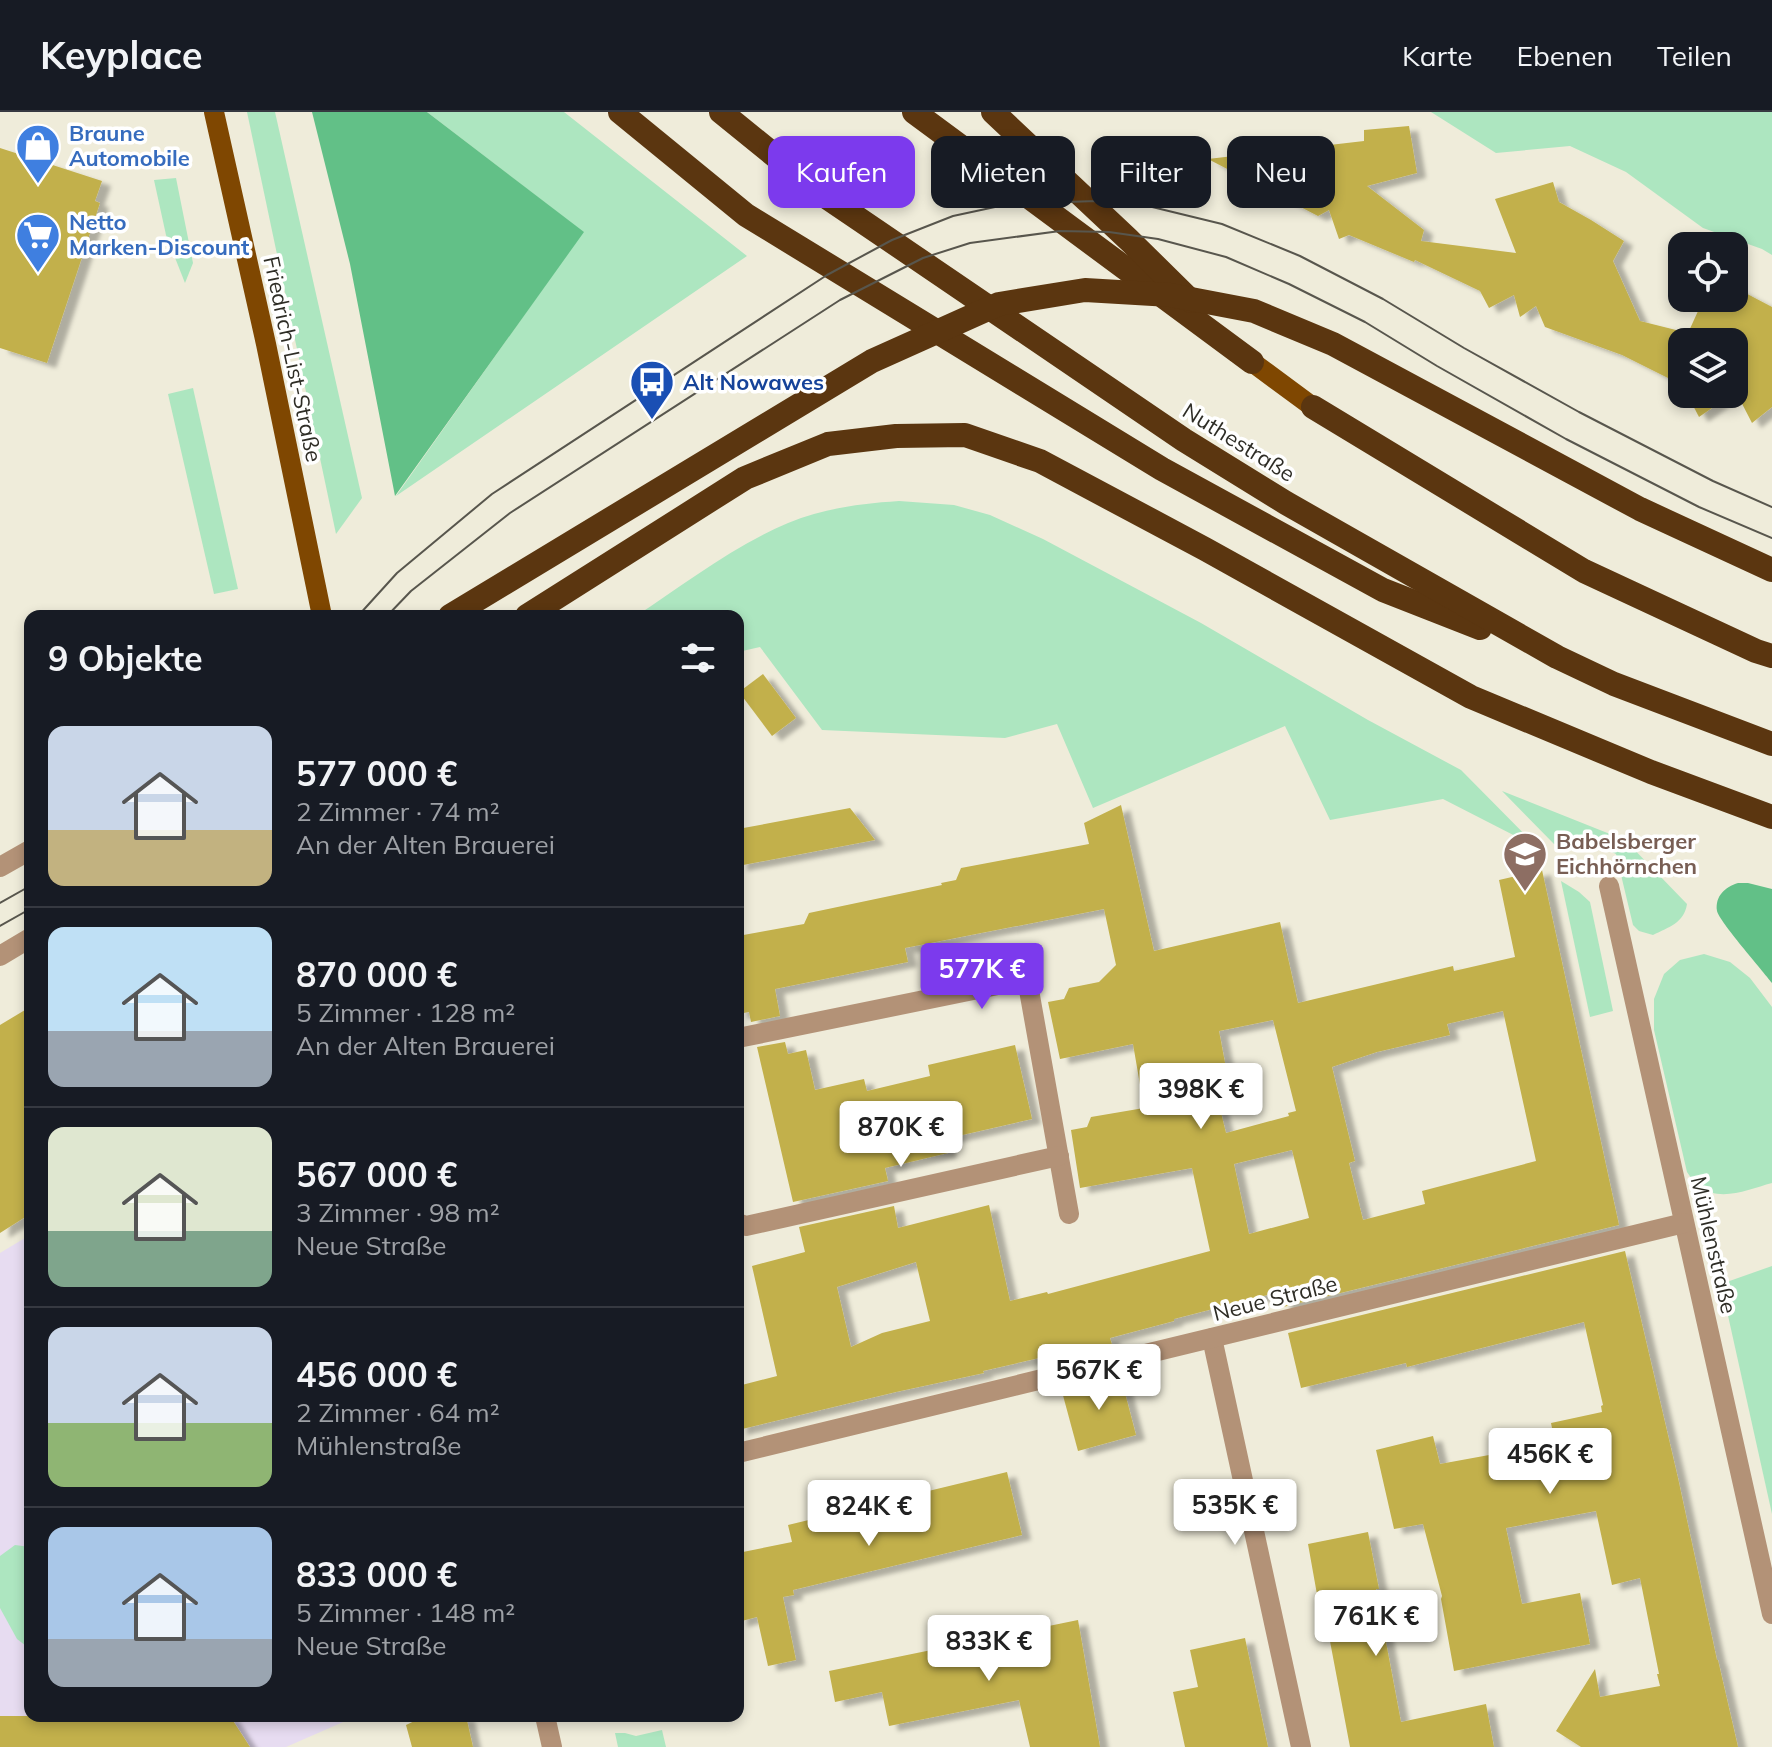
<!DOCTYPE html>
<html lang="de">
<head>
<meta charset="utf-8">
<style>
  body { margin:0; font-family:Mulish,sans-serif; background:#20242c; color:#f1f3f6; height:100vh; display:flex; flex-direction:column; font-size:30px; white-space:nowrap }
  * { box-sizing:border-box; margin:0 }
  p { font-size:26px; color:#9ea1a6 }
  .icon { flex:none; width:44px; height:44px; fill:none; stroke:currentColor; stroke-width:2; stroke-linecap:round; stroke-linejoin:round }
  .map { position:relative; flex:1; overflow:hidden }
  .details { position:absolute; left:24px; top:498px; width:720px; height:1112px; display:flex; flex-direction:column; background:#171b24; border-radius:16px; box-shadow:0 4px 12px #0003 }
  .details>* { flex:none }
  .top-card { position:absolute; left:768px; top:24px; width:760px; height:72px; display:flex; gap:16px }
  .fabs { position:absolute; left:1668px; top:120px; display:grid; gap:16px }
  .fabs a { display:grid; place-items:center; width:80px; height:80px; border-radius:16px; background:#171b24; box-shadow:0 4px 12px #0003; font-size:40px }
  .price { position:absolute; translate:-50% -68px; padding:0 18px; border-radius:8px; background:#fff; color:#222; font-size:26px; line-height:52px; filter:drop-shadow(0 2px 4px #0008) }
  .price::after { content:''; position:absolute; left:50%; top:48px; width:24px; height:18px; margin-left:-12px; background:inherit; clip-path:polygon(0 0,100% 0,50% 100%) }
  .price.current { background:#7c3aed; color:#fff }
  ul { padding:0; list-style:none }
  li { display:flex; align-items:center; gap:24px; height:200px; padding:0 24px }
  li+li { border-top:2px solid #363941 }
  li span { display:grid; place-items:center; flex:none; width:224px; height:160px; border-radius:16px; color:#555 }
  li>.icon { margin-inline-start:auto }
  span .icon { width:96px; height:96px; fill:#fffc; stroke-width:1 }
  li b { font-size:34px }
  h2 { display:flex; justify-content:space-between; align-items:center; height:96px; padding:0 24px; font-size:34px }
  .tag { padding:0 28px; border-radius:16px; background:#171b24; box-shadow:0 4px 12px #0003; font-size:28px; line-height:72px }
  .tag.current { background:#7c3aed; color:#fff }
  header { display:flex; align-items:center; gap:48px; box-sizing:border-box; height:112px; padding:0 40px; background:#171b24; border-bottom:2px solid #363941 }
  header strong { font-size:38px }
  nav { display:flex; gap:44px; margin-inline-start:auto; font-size:28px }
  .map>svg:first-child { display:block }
  .education { fill:#e7dcf1 }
  .green { fill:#ade6c0 }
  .forest { fill:#62c087 }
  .building { fill:#c2b04b; fill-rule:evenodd; filter:url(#shadow) }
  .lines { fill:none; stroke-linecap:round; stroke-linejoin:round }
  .minor { stroke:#b39277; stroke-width:20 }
  .major { stroke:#7f4701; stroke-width:20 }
  .highway { stroke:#5b3610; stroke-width:24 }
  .tram { stroke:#58564d; stroke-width:2 }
  .labels { text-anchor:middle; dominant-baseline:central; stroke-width:7; stroke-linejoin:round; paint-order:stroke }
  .shop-label { font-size:22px; font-weight:bold; fill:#366cbe; stroke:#fff; text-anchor:start }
  .street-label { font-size:22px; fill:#2e2d26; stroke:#fff }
  .transit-label { font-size:22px; font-weight:bold; fill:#164399; stroke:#fff; text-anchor:start }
  .education-label { font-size:22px; font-weight:bold; fill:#785e54; stroke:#fff; text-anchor:start }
</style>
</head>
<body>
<header>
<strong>Keyplace</strong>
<nav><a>Karte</a><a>Ebenen</a><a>Teilen</a></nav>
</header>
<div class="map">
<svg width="1772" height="1635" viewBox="0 0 1772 1635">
  <defs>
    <filter id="shadow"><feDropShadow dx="9" dy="5" stdDeviation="2" flood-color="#0004"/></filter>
  </defs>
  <rect width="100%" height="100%" fill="#efecda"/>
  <!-- education -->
  <path class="education" d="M 30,1123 L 30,1604 L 357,1604 L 286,1635 L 0,1635 L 0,1141 Z"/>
  <!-- green -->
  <g class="green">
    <path d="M 247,0 L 275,0 L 362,386 L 336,422 Z"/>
    <path d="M 427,0 L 564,0 L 747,144 L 396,384 L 583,120 Z"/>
    <path d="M 1431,0 L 1772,0 L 1772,143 L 1762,137 L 1703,116 L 1626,60 L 1570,34 L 1496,41 Z"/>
    <path d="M 176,66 L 193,151 L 185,171 L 166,123 L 154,68 Z"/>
    <path d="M 193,276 L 238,477 L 214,482 L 168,282 Z"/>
    <path d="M 899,389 L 954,393 L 990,403 L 1043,427 L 1201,511 L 1368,608 L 1461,658 L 1537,735 L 1443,687 L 1330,708 L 1285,614 L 1093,696 L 1057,612 L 1005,626 L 822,618 L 760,535 L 738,540 L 738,504 L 636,504 C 689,469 753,419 814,402 C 842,394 870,391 899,389 Z"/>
    <path d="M 1502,679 L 1625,728 L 1687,792 C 1684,811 1669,815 1653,823 L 1639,819 L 1633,813 L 1616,742 C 1594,730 1579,731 1554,732 Z"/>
    <path d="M 1561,769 L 1579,780 L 1590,790 L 1613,899 L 1590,905 Z"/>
    <path d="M 1704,842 L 1730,850 L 1750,866 L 1772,895 L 1772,1071 C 1749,1077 1720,1091 1699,1074 C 1694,1071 1690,1064 1687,1060 L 1654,918 L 1654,887 L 1664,862 L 1680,848 Z"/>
    <path d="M 1772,1154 L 1772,1402 L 1721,1172 Z"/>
    <path d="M 15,1433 L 30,1435 L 30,1537 L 17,1527 L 0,1496 L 0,1444 Z"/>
    <path d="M 662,1618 L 666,1635 L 618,1635 L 615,1621 L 625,1621 L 636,1624 Z"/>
  </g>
  <!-- forest -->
  <g class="forest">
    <path d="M 312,0 L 427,0 L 584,120 L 395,384 L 350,152 Z"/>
    <path d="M 1738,771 L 1748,771 L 1772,777 L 1772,871 C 1763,859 1719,809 1717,799 C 1715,784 1725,775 1738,771 Z"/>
  </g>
  <!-- building -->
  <g class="building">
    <path d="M 1409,14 L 1417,61 L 1367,74 L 1424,118 L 1421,129 L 1516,141 L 1495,87 L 1553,70 L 1559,90 L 1591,108 L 1624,129 L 1613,149 L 1640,209 L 1688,221 L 1704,186 L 1734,186 L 1734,175 L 1772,195 L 1772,295 L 1752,311 L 1736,280 L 1734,281 L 1734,230 L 1682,230 L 1682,273 L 1622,243 L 1545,215 L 1536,194 L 1520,205 L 1514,183 L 1489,196 L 1480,179 L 1415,148 L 1414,150 L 1349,123 L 1339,127 L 1329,98 L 1318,104 L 1208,47 L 1364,29 L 1364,18 Z"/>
    <path d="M 0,36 L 102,69 L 95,89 L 100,91 L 47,251 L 0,236 Z"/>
    <path d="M 1687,282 L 1732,282 L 1699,305 Z"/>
    <path d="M 763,562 L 796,606 L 772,624 L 739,580 Z"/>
    <path d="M 1121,693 L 1154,839 L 1280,810 L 1298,891 L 1453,854 L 1454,859 L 1515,845 L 1499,768 L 1542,758 L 1619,1113 L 1283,1195 L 1279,1180 L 1174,1207 L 1174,1209 L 1110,1226 L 1113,1236 L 1055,1251 L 1052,1243 L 983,1259 L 984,1261 L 896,1280 L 738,1318 L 738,1274 L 777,1264 L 752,1154 L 805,1140 L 799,1115 L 894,1094 L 898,1116 L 989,1093 L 1010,1189 L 1047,1180 L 1048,1182 L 1210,1139 L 1192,1056 L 1080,1076 L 1071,1018 L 1087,1015 L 1091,1005 L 1144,996 L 1133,932 L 1060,947 L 1048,890 L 1064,887 L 1069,876 L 1099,870 L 1116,853 L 1104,797 L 905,836 L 908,850 L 775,877 L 780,904 L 751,910 L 749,900 L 738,902 L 738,824 L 804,812 L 809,801 L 942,773 L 941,771 L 956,768 L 961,756 L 1089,732 L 1084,711 ZM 1503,899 L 1536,1049 L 1422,1079 L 1425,1092 L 1363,1108 L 1349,1051 L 1355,1049 L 1332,955 L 1377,940 L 1450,923 L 1447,912 ZM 1273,908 L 1296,999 L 1288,1001 L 1289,1004 L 1226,1021 L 1211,960 L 1226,956 L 1219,919 ZM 1292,1038 L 1309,1106 L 1249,1122 L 1234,1052 ZM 916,1150 L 930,1209 L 882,1221 L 851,1235 L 837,1175 Z"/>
    <path d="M 850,696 L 875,728 L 738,754 L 738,717 Z"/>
    <path d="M 30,895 L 30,1102 L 0,1121 L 0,913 Z"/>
    <path d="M 785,930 L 788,942 L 806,938 L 815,978 L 864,967 L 867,979 L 930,964 L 928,953 L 1015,933 L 1032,1007 L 945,1027 L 948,1041 L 885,1056 L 888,1069 L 793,1090 L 757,935 Z"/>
    <path d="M 1625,1139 L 1678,1366 L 1717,1548 L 1718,1548 L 1738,1635 L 1581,1635 L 1556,1619 L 1595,1557 L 1600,1585 L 1660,1574 L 1657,1562 L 1659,1562 L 1640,1466 L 1612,1473 L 1596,1399 L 1506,1416 L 1522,1492 L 1580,1481 L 1590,1532 L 1454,1559 L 1441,1487 L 1442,1484 L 1423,1412 L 1394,1417 L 1376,1338 L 1433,1324 L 1440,1352 L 1555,1331 L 1551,1311 L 1602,1300 L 1601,1294 L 1603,1293 L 1584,1210 L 1407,1255 L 1406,1251 L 1301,1276 L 1288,1221 Z"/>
    <path d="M 1120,1262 L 1136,1323 L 1078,1339 L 1061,1276 Z"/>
    <path d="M 1007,1360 L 1022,1423 L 793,1478 L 794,1483 L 783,1485 L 796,1548 L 768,1554 L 757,1505 L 738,1510 L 738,1441 L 792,1430 L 788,1413 Z"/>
    <path d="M 1368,1420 L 1379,1477 L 1376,1477 L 1401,1610 L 1486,1592 L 1494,1635 L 1350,1635 L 1322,1487 L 1318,1488 L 1308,1432 Z"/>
    <path d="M 1078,1508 L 1100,1635 L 1030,1635 L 1019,1588 L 889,1614 L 882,1580 L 835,1590 L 829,1559 Z"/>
    <path d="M 1245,1526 L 1268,1635 L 1185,1635 L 1173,1580 L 1198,1575 L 1190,1538 Z"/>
    <path d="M 0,1604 L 230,1604 L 250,1635 L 0,1635 Z"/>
    <path d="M 425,1604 L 466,1604 L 473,1635 L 412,1635 L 406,1613 Z"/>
  </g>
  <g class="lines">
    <!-- minor -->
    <g class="minor">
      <path d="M 0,755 L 30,738"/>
      <path d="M 1609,774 L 1772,1502"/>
      <path d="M 0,844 L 30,826"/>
      <path d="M 738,926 L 1027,867 L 1069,1102"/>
      <path d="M 738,1111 L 746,1114 L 1059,1044"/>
      <path d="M 1212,1226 L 1301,1635"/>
      <path d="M 738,1341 L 1684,1111"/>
      <path d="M 545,1604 L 552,1635"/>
    </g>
    <!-- major -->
    <g class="major">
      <path d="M 214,0 L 266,232 L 322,504"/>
      <path d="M 1252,250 L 1313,295"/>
    </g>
    <!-- highway -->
    <g class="highway">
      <path d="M 620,0 L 746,103 L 1162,357 L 1383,478 L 1480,516"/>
      <path d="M 721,0 L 822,82 L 1184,328 L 1286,391 L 1557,545 L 1614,572 L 1772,632"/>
      <path d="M 914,0 L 1252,250"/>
      <path d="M 993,0 L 1129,128 L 1191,189"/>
      <path d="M 1313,295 L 1584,459 L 1756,539 L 1772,544"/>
      <path d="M 450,504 L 872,249 L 999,192 L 1085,178 L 1170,183 L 1254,199 L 1333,232 L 1640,397 L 1772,458"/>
      <path d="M 527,504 L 745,366 L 828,332 L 896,324 L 965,323 L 1040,349 L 1205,437 L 1471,585 L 1651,660 L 1772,705"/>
    </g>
    <!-- tram -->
    <g class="tram">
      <path d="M 358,504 L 397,461 L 492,382 L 827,163 L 892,128 L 953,104 L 1009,92 L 1096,89 L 1144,93 L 1222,112 L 1300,144 L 1383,187 L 1464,236 L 1579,300 L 1713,369 L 1772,395"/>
      <path d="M 387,504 L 411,479 L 510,401 L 840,188 L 923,146 L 970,131 L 1060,119 L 1109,120 L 1158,127 L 1226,145 L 1289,172 L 1365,210 L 1437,254 L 1566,327 L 1699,395 L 1772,426"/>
      <path d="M 0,791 L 30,774"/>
      <path d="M 0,814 L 30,797"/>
    </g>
  </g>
  <!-- icons -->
  <defs>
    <g id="shop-pin" transform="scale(2.3)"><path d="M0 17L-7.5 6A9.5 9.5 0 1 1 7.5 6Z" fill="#3f7fe0" stroke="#fff"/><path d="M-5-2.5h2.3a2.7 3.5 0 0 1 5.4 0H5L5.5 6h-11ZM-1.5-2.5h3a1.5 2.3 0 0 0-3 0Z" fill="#fff"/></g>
    <g id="supermarket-pin" transform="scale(2.3)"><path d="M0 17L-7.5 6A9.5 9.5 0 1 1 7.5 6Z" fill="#3f7fe0" stroke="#fff"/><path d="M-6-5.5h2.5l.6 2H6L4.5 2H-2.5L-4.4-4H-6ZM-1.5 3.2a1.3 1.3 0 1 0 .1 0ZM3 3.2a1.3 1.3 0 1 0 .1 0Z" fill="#fff"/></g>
    <g id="bus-pin" transform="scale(2.3)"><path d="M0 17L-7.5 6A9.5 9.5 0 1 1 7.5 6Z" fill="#1a4fb4" stroke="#fff"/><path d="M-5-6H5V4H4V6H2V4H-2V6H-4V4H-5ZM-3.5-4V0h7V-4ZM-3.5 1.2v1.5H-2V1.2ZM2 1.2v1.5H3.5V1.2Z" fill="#fff"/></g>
    <g id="school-pin" transform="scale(2.3)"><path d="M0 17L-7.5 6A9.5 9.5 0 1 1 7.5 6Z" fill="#8d6e63" stroke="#fff"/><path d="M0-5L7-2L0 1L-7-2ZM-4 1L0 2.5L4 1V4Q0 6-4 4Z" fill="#fff"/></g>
  </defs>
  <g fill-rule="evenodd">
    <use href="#shop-pin" x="38" y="34"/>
    <use href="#supermarket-pin" x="38" y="123"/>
    <use href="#bus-pin" x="652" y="270"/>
    <use href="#school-pin" x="1525" y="742"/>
  </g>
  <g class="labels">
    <!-- shop labels -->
    <g class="shop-label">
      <text x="69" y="21">Braune<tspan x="69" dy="25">Automobile</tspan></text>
      <text x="69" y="110">Netto<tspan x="69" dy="25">Marken-Discount</tspan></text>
    </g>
    <!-- street labels -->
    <g class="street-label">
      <text transform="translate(293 247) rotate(78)">Friedrich-List-Straße</text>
      <text transform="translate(1239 330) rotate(32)">Nuthestraße</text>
      <text transform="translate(1714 1133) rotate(77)">Mühlenstraße</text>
      <text transform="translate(1275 1186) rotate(-14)">Neue Straße</text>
    </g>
    <!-- transit labels -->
    <g class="transit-label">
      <text x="683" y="270">Alt Nowawes</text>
    </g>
    <!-- education labels -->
    <g class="education-label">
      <text x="1556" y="729">Babelsberger<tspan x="1556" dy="25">Eichhörnchen</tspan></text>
    </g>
  </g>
</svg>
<div class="fabs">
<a><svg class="icon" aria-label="locate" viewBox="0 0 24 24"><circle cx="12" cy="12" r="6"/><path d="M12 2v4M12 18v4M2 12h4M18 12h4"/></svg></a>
<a><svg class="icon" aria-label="layers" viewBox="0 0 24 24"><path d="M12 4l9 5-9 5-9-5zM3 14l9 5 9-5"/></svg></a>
</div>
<b class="price current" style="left:982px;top:899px">577K €</b>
<b class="price" style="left:1201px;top:1019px">398K €</b>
<b class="price" style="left:901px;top:1057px">870K €</b>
<b class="price" style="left:1099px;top:1300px">567K €</b>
<b class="price" style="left:1550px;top:1384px">456K €</b>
<b class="price" style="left:1235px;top:1435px">535K €</b>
<b class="price" style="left:869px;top:1436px">824K €</b>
<b class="price" style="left:1376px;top:1546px">761K €</b>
<b class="price" style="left:989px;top:1571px">833K €</b>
<div class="top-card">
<a class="tag current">Kaufen</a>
<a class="tag">Mieten</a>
<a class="tag">Filter</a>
<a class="tag">Neu</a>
</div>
<section class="details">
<h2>9 Objekte<svg class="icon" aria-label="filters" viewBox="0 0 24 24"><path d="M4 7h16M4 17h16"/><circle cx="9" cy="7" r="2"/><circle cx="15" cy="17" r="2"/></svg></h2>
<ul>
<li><span style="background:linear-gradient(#c9d6e8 65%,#c2b280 0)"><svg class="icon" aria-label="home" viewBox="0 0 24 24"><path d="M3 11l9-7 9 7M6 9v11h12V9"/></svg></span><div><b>577 000 €</b><p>2 Zimmer · 74 m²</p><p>An der Alten Brauerei</p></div></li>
<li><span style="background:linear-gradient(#bfe0f5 65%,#9aa5b1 0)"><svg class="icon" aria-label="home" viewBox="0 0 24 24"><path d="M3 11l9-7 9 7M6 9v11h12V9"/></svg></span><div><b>870 000 €</b><p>5 Zimmer · 128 m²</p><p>An der Alten Brauerei</p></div></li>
<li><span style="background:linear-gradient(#dfe7d0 65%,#7fa58c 0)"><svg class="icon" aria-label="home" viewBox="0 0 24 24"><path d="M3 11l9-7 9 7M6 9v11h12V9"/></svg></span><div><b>567 000 €</b><p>3 Zimmer · 98 m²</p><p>Neue Straße</p></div></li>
<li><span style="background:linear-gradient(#c9d6e8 60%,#8fb573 0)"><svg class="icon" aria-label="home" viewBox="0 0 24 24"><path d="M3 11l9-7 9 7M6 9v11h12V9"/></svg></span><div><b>456 000 €</b><p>2 Zimmer · 64 m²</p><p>Mühlenstraße</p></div></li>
<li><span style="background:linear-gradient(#a9c7e8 70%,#9aa5b1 0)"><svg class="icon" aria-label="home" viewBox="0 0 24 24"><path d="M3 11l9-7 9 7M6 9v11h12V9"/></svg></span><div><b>833 000 €</b><p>5 Zimmer · 148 m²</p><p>Neue Straße</p></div></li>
</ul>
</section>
</div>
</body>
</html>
